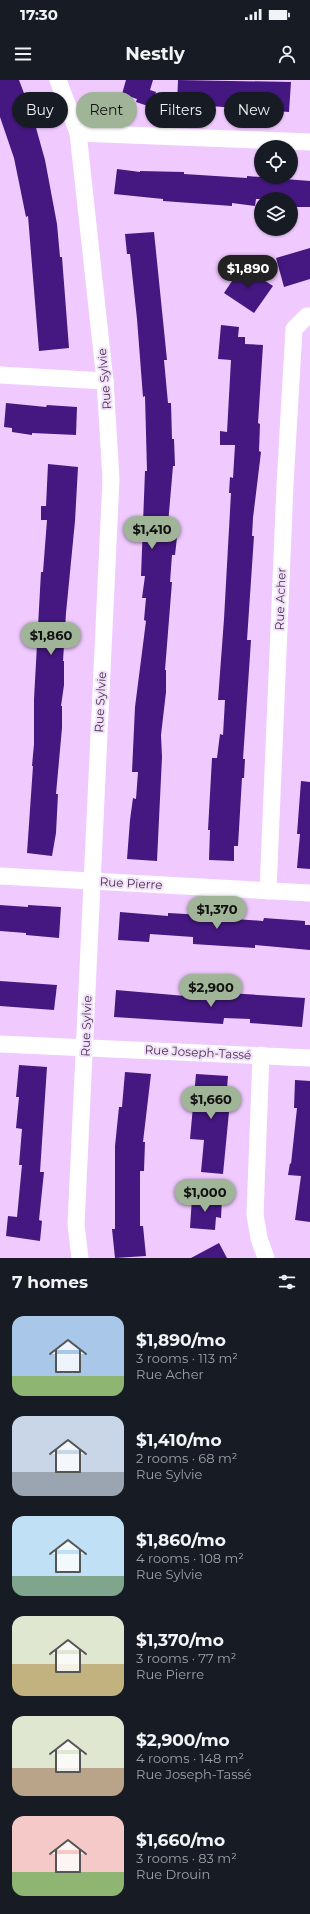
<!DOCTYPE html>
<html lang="en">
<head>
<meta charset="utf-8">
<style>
  body { margin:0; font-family:Montserrat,sans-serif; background:#20242c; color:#f1f3f6; height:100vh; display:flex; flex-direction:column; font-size:15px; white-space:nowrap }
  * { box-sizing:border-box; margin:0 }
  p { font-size:13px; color:#9ea1a6 }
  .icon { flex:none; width:22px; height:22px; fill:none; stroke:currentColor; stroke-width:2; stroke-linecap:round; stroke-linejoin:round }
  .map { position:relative; height:1178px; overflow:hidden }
  .sheet { display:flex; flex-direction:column; background:#171b24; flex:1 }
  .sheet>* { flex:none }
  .top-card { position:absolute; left:12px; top:12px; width:286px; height:36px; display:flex; gap:8px }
  .tools { position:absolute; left:254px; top:60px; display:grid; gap:8px }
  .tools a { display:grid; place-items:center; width:44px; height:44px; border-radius:50%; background:#171b24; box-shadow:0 1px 3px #0004; font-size:20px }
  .price { position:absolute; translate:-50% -34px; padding:0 9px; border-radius:14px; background:#a0b498; color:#111; font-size:13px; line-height:26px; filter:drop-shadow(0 1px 2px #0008) }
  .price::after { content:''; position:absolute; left:50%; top:24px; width:12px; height:9px; margin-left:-6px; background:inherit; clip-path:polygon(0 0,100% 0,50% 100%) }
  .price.current { background:#222; color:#fff }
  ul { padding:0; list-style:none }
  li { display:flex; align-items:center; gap:12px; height:100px; padding:0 12px }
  li span { display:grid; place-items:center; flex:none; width:112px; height:80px; border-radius:12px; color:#555 }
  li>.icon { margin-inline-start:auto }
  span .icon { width:48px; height:48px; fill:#fffc; stroke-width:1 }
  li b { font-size:17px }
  h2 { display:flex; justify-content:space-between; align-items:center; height:48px; padding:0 12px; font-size:17px }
  .pill { padding:0 14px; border-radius:18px; background:#171b24; box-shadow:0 1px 3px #0004; font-size:14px; line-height:36px }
  .pill.current { background:#a0b498; color:#111 }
  .status { display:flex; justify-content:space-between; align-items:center; height:28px; padding:0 20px; background:#171b24; direction:ltr }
  .status svg { height:11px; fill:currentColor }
  header { display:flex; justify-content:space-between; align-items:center; height:52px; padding:0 12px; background:#171b24; font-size:18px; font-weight:700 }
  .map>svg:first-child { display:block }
  .building { fill:#451781 }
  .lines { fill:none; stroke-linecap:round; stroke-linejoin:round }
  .minor { stroke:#fff; stroke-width:17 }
  .labels { text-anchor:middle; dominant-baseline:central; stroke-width:4; stroke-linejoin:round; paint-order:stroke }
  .street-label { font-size:12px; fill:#45324c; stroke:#f2dffa }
</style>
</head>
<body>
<div class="status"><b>17:30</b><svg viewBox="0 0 49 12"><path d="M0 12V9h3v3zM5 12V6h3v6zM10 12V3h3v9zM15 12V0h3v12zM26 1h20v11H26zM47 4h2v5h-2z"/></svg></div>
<header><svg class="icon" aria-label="menu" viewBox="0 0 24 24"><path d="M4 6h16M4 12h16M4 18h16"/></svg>Nestly<svg class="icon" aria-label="person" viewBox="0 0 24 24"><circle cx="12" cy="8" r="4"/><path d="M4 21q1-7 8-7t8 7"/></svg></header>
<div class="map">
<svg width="310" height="1178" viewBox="0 0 310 1178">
  <rect width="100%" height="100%" fill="#f0caff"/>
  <!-- building -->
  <g class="building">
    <path d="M 0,0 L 19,0 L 33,37 L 45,80 L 57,144 L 60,177 L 62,177 L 69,268 L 39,271 L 28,136 L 26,137 L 14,78 L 0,37 Z"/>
    <path d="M 126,0 L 153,0 L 150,10 L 156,12 L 151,27 L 136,22 L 137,19 L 122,14 Z"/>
    <path d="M 178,0 L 291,2 L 289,32 L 197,25 L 197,27 L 177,26 Z"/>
    <path d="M 117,89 L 140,92 L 140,91 L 184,92 L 184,94 L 247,98 L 247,96 L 310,101 L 310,127 L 291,127 L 291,119 L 256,119 L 255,126 L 232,123 L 232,126 L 163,121 L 163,119 L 114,114 Z"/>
    <path d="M 154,152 L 167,280 L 164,280 L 168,323 L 171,323 L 172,359 L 174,359 L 175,386 L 173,386 L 167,456 L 177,457 L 175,475 L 172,475 L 170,502 L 172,502 L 165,590 L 166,590 L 166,612 L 161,655 L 162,677 L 157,781 L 127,779 L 130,740 L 133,718 L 136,719 L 138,692 L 132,692 L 135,627 L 146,541 L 144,540 L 146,518 L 142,518 L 145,496 L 141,496 L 145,391 L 147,391 L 145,316 L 143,317 L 137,239 L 130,174 L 127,174 L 125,154 Z"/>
    <path d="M 310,168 L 310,199 L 284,207 L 276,178 Z"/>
    <path d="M 242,186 L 273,206 L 254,233 L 224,213 Z"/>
    <path d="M 221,245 L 239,247 L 238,257 L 245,257 L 245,264 L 263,265 L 258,343 L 260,344 L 259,371 L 261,372 L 253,438 L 252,456 L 254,456 L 247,560 L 251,560 L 243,679 L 245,679 L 244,698 L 242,698 L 238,766 L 234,766 L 234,781 L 209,780 L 210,750 L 208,750 L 212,678 L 217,678 L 220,654 L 223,655 L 225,620 L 218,620 L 224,539 L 231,413 L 229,413 L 230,397 L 233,398 L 235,365 L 220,365 L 220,351 L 227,352 L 231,280 L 218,279 Z"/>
    <path d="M 6,323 L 46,327 L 47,325 L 77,327 L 76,355 L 32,353 L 32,355 L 12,352 L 12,348 L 4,347 Z"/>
    <path d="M 48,384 L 78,387 L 75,441 L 66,533 L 63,581 L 64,581 L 64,605 L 61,626 L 62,626 L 62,648 L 56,714 L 58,714 L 56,753 L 52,776 L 27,773 L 33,686 L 32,686 L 34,664 L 34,619 L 41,492 L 43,492 L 47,440 L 41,440 L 41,426 L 46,426 Z"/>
    <path d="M 301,701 L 310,702 L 310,789 L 297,788 L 300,754 L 297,754 Z"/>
    <path d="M 0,825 L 28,827 L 28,825 L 61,827 L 59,858 L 26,855 L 26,853 L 0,851 Z"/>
    <path d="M 120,832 L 168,836 L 168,833 L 221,836 L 221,838 L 263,841 L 264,838 L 305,841 L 305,845 L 310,845 L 310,870 L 255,865 L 255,868 L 193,864 L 193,857 L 150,854 L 149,862 L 118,860 Z"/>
    <path d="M 0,901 L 57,905 L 54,930 L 0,926 Z"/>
    <path d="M 116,910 L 197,917 L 197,911 L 305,918 L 302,947 L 250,943 L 250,939 L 224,938 L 223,944 L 114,937 Z"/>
    <path d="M 19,985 L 47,987 L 40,1092 L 44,1092 L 39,1140 L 42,1141 L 40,1161 L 6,1156 L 8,1136 L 17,1137 L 22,1085 L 19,1085 L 22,1049 L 16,1048 L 19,1017 L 16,1017 Z"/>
    <path d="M 125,992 L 151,994 L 143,1062 L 145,1062 L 144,1091 L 140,1091 L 140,1146 L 143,1146 L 146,1176 L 115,1178 L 112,1149 L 115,1149 L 115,1066 L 119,1027 L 122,1027 Z"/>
    <path d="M 196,994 L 228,996 L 225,1032 L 229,1032 L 223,1094 L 201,1092 L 204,1060 L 190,1059 Z"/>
    <path d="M 295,1000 L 310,1001 L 310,1142 L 295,1140 L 301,1096 L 288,1095 L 290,1083 L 291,1084 L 297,1028 L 294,1028 Z"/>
    <path d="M 192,1117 L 222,1119 L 221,1138 L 216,1137 L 215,1150 L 190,1148 Z"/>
    <path d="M 219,1163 L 227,1178 L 191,1178 Z"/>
  </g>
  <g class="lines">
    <!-- minor -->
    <g class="minor">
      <path d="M 58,0 L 78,53 L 105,301 L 111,399 L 76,1145 L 80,1178"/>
      <path d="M 78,53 L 310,62"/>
      <path d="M 0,295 L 105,301"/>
      <path d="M 0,796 L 310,813"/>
      <path d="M 268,811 L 285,405 L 294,249 L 307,236 L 310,236"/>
      <path d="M 0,964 L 310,978"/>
      <path d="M 261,975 L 255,1135 L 259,1158 L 266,1178"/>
    </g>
  </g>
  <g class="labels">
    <!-- street labels -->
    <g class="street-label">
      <text transform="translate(104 299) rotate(-95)">Rue Sylvie</text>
      <text transform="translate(280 519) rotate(-88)">Rue Acher</text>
      <text transform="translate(100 622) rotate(-87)">Rue Sylvie</text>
      <text transform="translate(131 803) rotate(3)">Rue Pierre</text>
      <text transform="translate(86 946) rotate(-88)">Rue Sylvie</text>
      <text transform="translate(198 972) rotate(3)">Rue Joseph-Tassé</text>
    </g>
  </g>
</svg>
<div class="tools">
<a><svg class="icon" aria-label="locate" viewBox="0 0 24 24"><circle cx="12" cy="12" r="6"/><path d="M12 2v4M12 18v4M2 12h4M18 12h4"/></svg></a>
<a><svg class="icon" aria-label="layers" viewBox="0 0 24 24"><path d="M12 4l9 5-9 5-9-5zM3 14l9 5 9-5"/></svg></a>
</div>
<b class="price current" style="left:248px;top:209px">$1,890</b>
<b class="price" style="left:152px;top:470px">$1,410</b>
<b class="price" style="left:51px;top:576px">$1,860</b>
<b class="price" style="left:217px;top:850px">$1,370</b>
<b class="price" style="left:211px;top:928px">$2,900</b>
<b class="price" style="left:211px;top:1040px">$1,660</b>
<b class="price" style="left:205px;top:1133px">$1,000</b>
<div class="top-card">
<a class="pill">Buy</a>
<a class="pill current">Rent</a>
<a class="pill">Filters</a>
<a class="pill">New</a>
</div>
</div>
<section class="sheet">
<h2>7 homes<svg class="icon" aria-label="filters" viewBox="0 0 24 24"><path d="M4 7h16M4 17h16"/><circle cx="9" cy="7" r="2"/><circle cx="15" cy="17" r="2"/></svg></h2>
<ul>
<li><span style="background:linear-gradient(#a9c7e8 75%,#8fb573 0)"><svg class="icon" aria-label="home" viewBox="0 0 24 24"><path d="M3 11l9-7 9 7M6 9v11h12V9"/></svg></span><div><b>$1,890/mo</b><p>3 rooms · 113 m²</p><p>Rue Acher</p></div></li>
<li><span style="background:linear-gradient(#c9d6e8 70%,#9aa5b1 0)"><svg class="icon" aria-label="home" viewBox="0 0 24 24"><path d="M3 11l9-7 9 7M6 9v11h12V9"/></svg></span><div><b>$1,410/mo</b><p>2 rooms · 68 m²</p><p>Rue Sylvie</p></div></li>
<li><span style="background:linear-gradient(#bfe0f5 75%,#7fa58c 0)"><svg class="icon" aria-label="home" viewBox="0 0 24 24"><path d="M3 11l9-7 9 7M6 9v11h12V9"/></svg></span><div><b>$1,860/mo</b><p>4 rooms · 108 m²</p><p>Rue Sylvie</p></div></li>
<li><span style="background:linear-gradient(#dfe7d0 60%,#c2b280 0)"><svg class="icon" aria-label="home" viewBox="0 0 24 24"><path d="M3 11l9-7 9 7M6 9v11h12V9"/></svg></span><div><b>$1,370/mo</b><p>3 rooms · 77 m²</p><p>Rue Pierre</p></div></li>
<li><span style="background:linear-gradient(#dfe7d0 65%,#b9a48a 0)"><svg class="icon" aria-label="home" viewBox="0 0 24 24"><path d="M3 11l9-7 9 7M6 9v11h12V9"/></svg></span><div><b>$2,900/mo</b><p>4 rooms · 148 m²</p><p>Rue Joseph-Tassé</p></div></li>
<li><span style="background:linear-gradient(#f6c9c9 70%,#8fb573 0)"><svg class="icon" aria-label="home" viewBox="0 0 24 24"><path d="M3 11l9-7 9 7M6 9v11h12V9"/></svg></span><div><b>$1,660/mo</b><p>3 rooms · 83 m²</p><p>Rue Drouin</p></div></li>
</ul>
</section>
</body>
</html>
